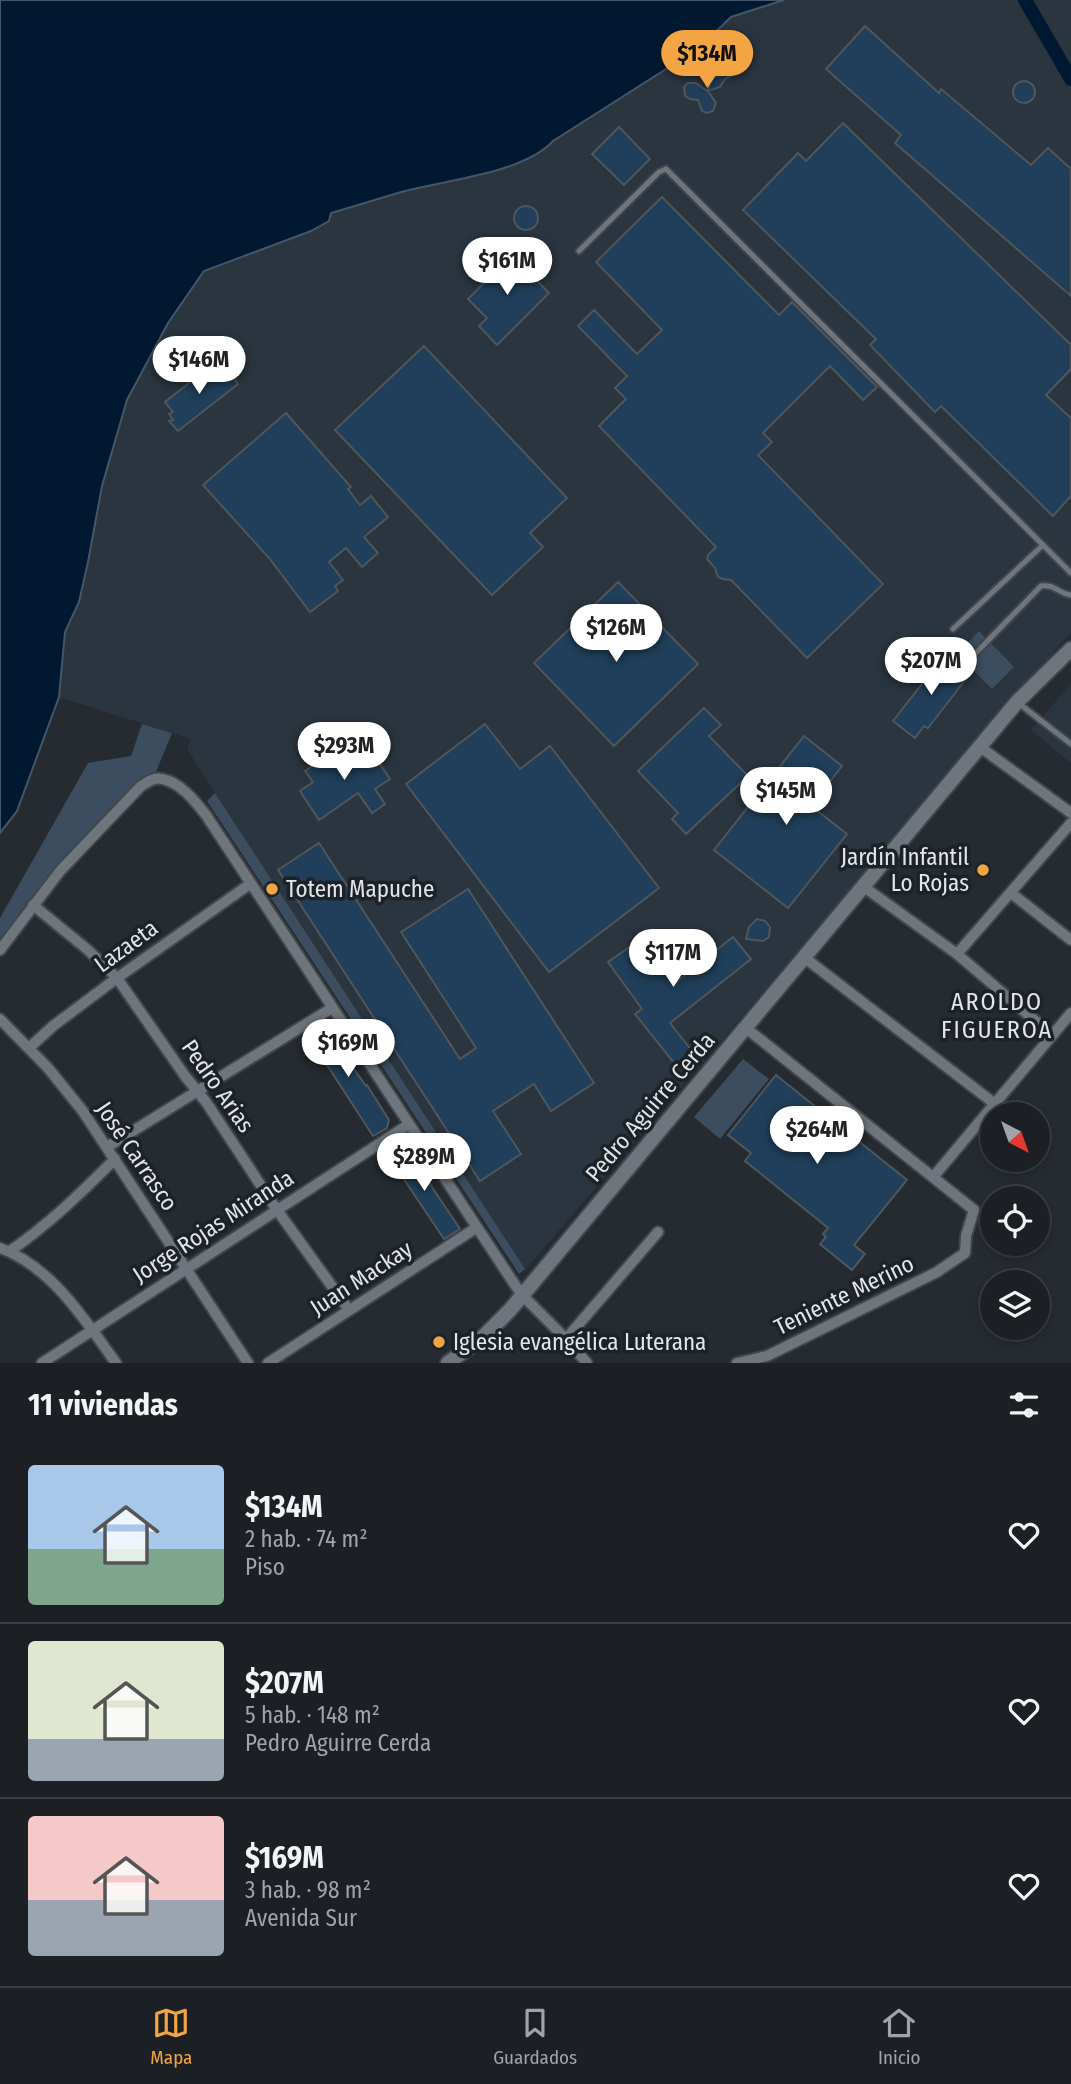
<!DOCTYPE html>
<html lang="es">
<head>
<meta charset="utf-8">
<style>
  body { margin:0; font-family:"Fira Sans Condensed",sans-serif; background:#25282d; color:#f1f3f6; height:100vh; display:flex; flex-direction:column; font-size:26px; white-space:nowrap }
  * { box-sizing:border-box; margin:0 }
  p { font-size:23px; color:#a0a3a7 }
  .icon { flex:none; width:38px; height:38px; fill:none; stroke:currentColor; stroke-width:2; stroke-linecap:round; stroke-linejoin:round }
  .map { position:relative; height:1363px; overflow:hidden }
  .drawer { display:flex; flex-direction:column; background:#1c2025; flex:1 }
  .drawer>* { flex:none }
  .needle { width:46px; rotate:139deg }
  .fabs { position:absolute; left:980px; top:1102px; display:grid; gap:14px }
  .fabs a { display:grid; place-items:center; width:70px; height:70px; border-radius:50%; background:#1c2025; box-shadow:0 4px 10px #0003,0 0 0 2px #3a3e42; font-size:35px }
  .price { position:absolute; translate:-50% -60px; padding:0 16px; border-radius:24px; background:#fff; color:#222; font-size:23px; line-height:46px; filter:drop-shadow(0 2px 4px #0008) }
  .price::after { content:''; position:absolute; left:50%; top:42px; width:21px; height:16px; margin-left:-10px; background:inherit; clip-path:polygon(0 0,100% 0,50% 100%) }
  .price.on { background:#f3a443; color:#111 }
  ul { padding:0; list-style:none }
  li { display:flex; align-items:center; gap:21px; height:175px; padding:0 28px }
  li+li { border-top:2px solid #3a3e42 }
  li span { display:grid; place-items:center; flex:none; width:196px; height:140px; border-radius:7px; color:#555 }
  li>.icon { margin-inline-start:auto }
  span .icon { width:84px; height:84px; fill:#fffc; stroke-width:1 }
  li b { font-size:30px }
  h2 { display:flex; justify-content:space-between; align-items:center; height:84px; padding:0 28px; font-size:30px }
  .tab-bar { display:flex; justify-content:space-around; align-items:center; height:98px; border-top:2px solid #3a3e42; background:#1c2025; font-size:19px; color:#a0a3a7 }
  .tab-bar a { display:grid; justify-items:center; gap:4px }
  .tab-bar .on { color:#f3a443 }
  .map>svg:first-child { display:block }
  .built { fill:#2b353f }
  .green { fill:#3b4d5e }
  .water { fill:#001931; stroke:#445668; stroke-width:2 }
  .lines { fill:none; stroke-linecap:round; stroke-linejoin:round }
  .canal { stroke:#001931; stroke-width:14 }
  .building { fill:#213f5a; stroke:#4f565c; stroke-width:2 }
  .service-casing { stroke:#41464b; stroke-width:9 }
  .minor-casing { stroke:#41464b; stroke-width:14 }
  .tertiary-casing { stroke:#41464b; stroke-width:18 }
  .service { stroke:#6e757c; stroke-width:5 }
  .minor { stroke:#6e757c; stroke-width:10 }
  .tertiary { stroke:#6e757c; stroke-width:14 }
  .poi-dot { fill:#f3a443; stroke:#1c2227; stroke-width:2.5 }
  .labels { text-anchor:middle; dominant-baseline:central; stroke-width:7; stroke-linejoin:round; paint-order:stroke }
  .poi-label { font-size:23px; fill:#e2e6ea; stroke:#1c2227; text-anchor:start }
  .street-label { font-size:23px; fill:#e2e6ea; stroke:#1c2227 }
  .neighbourhood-label { font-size:24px; letter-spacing:2px; fill:#e2e6ea; stroke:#1c2227 }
</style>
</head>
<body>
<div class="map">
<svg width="1071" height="1363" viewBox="0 0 1071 1363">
  <rect width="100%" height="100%" fill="#252b31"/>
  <!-- built -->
  <g class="built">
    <path d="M 784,0 L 1071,0 L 1071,632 L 525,1270 L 272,882 L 187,749 L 191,739 L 59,697 L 65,632 L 79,602 L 88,562 L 102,486 L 127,400 L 168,323 L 204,271 L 311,231 L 329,221 L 331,213 L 404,191 L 496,170 L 544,151 L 553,141 L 699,48 L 731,17 Z"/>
    <path d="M 1071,684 L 1071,763 L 1031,730 Z"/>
  </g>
  <!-- green -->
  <g class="green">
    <path d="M 979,631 L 1014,667 L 992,689 L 957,654 Z"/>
    <path d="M 142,724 L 172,733 L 153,779 L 60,871 L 0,950 L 0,918 L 88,763 L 131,756 Z"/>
    <path d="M 215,793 L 525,1269 L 519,1274 L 207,801 Z"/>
    <path d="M 743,1059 L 769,1079 L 720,1139 L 694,1117 Z"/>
  </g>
  <!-- water -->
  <path class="water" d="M 0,0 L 784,0 L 731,17 L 699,48 L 553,141 C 524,173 446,180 405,191 C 380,198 356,206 331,213 L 329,221 L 311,231 L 204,271 L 168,323 L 127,400 L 102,486 L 88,562 L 79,602 L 65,632 L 59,697 L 17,811 L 0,833 Z"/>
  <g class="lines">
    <!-- canal -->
    <path class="canal" d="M 1025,0 L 1071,79"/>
  </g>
  <!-- building -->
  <g class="building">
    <path d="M 865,26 L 939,93 L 941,89 L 1031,165 L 1048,148 L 1071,169 L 1071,296 L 895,143 L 901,135 L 826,69 Z"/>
    <path d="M 729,65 L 734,69 L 733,75 L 725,79 L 720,87 L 708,91 L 716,103 L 713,111 L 707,113 L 702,111 L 698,100 L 690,99 L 685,96 L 684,87 L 688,83 L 696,83 L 707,91 L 713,78 L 721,74 L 724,67 Z"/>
    <circle cx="1024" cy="92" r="11"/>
    <path d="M 843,123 L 1071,345 L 1071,369 L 1046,395 L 1071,418 L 1071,496 L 1053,516 L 941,406 L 935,412 L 870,345 L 876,339 L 743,210 L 798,153 L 806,161 Z"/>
    <path d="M 619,127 L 650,159 L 624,185 L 592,154 Z"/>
    <path d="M 662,197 L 779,315 L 792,302 L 877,387 L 863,400 L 830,366 L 763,433 L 772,442 L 758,455 L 883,584 L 807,658 L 734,583 L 731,580 L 723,579 L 718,577 L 715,568 L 707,559 L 708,555 L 716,547 L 599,426 L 626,399 L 615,388 L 627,376 L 578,326 L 594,310 L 637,354 L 662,330 L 596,262 Z"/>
    <circle cx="526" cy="218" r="12"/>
    <path d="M 495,242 L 500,244 L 508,259 L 512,255 L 549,293 L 497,345 L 479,326 L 487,318 L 468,299 L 508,259 L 489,251 L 489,245 Z"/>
    <path d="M 424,346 L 567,498 L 530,533 L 543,547 L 492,595 L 335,430 Z"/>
    <path d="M 211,366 L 220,377 L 228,371 L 238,384 L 178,431 L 169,421 L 173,420 L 169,414 L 173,412 L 165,402 Z"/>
    <path d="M 286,413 L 351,487 L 348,489 L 360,505 L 371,496 L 388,517 L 364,537 L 378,553 L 362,567 L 346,548 L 329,562 L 343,580 L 335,586 L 338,591 L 310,612 L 269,558 L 203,485 Z"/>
    <path d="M 618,582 L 698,664 L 614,746 L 534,663 Z"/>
    <path d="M 944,656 L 969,675 L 928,728 L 924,726 L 915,738 L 893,721 Z"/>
    <path d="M 704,708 L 721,725 L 709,736 L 748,776 L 686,834 L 672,819 L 678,813 L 638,771 Z"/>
    <path d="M 485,724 L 520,769 L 550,746 L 659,888 L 549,972 L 406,784 Z"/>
    <path d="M 804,736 L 842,766 L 811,806 L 847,834 L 788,908 L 714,850 Z"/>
    <path d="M 340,747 L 349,760 L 368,747 L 390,779 L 375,789 L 385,804 L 372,813 L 358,793 L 319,820 L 300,791 L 313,782 L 305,771 Z"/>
    <path d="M 319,843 L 460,1059 L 476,1048 L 401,932 L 468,889 L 594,1083 L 551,1111 L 534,1084 L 493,1111 L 521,1154 L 480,1181 L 278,870 Z"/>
    <path d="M 757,919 L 765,921 L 770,927 L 769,937 L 763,941 L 746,939 L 749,927 Z"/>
    <path d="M 733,937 L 751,959 L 670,1023 L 692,1051 L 675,1064 L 635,1014 L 642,1009 L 608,962 L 641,939 L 674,984 Z"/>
    <path d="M 327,1024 L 354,1069 L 366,1086 L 367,1085 L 389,1120 L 387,1128 L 373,1136 L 316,1048 L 309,1052 L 302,1039 Z"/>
    <path d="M 776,1075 L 907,1180 L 854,1245 L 865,1254 L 852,1270 L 820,1244 L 826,1237 L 823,1234 L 828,1228 L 745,1161 L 751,1153 L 728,1135 Z"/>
    <path d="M 405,1147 L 460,1229 L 444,1239 L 389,1157 Z"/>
  </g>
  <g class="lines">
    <!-- service casing -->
    <g class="service-casing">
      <g id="service">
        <path d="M 579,251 L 659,172 L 666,169 L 1071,573"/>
        <path d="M 953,629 L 1043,545"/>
        <path d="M 973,656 L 1041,586 C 1056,584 1058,594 1071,595"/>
        <path d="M 1017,702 L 1071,744"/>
      </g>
    </g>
    <!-- minor casing -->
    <g class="minor-casing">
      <g id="minor">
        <path d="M 980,747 L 1071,813"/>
        <path d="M 864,887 L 957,954 L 1052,1035"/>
        <path d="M 1011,893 L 1071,940"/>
        <path d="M 33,905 L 88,950 L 117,978 L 185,1076 L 206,1102 L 277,1210 L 349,1310"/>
        <path d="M 0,950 L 60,871 L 141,786 C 148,782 154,777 162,779 C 180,782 195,801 206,815 L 515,1285 L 522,1295 L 566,1339 L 587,1363"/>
        <path d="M 957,954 L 1071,823"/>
        <path d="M 805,958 L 995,1104"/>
        <path d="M 0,1019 L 48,1068 L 82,1110 L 248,1363"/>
        <path d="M 30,1047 L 53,1026 L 117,978 L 250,884"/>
        <path d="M 107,1147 L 332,1008"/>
        <path d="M 934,1176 L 1071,1013"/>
        <path d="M 0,1248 C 52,1267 85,1320 116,1363"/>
        <path d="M 10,1251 C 48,1225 82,1192 115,1159"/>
        <path d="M 566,1339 L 658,1232"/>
        <path d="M 42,1363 L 408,1125"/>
        <path d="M 268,1363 L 476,1228"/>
        <path d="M 737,1363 L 767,1356 L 937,1272 L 965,1253 L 966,1236 L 974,1210 L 746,1028"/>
      </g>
    </g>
    <!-- tertiary casing -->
    <g class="tertiary-casing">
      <path id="tertiary" d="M 448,1363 L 483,1337 L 510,1310 L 1017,702 L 1071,649"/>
    </g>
    <!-- service -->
    <use href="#service" class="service"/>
    <!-- minor -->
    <use href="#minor" class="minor"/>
    <!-- tertiary -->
    <use href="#tertiary" class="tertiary"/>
  </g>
  <!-- markers -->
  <g class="poi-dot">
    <circle cx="983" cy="870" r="7"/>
    <circle cx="272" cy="889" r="7"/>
    <circle cx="439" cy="1342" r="7"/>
  </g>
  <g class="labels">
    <!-- poi labels -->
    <g class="poi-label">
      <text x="969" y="857" text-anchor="end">Jardín Infantil<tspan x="969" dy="26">Lo Rojas</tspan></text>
      <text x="286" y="889">Totem Mapuche</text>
      <text x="453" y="1342">Iglesia evangélica Luterana</text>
    </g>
    <!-- street labels -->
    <g class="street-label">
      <text transform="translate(126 946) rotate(-36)">Lazaeta</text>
      <text transform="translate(218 1086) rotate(55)">Pedro Arias</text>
      <text transform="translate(650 1107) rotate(-50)">Pedro Aguirre Cerda</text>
      <text transform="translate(137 1156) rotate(56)">José Carrasco</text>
      <text transform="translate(213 1226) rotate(-33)">Jorge Rojas Miranda</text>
      <text transform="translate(361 1278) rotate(-33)">Juan Mackay</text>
      <text transform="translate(844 1295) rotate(-26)">Teniente Merino</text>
    </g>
    <!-- neighbourhood labels -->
    <g class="neighbourhood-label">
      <text x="997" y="1002">AROLDO<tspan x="997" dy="28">FIGUEROA</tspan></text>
    </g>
  </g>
</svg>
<div class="fabs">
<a><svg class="needle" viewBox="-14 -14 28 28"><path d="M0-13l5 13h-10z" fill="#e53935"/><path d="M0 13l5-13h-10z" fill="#a0a3a7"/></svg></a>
<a><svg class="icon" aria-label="locate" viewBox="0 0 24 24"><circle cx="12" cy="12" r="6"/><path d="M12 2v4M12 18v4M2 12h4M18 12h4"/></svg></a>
<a><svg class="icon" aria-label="layers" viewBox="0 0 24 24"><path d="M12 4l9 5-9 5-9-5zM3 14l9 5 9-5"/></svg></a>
</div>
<b class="price on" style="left:707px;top:90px">$134M</b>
<b class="price" style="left:507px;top:297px">$161M</b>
<b class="price" style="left:199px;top:396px">$146M</b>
<b class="price" style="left:616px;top:664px">$126M</b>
<b class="price" style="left:931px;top:697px">$207M</b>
<b class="price" style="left:344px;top:782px">$293M</b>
<b class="price" style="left:786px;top:827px">$145M</b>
<b class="price" style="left:673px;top:989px">$117M</b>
<b class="price" style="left:348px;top:1079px">$169M</b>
<b class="price" style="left:817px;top:1166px">$264M</b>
<b class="price" style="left:424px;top:1193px">$289M</b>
</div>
<section class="drawer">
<h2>11 viviendas<svg class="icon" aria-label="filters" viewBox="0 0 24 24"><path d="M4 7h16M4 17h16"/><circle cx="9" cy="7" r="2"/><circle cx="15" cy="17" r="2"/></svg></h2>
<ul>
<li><span style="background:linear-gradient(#a9c7e8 60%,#7fa58c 0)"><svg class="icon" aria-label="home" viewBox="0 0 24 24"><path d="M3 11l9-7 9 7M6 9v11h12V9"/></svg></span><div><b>$134M</b><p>2 hab. · 74 m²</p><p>Piso</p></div><svg class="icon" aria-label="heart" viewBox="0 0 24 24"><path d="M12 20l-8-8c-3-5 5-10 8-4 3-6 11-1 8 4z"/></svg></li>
<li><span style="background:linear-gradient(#dfe7d0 70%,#9aa5b1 0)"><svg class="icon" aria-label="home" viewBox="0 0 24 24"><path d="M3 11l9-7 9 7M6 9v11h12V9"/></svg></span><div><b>$207M</b><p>5 hab. · 148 m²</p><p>Pedro Aguirre Cerda</p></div><svg class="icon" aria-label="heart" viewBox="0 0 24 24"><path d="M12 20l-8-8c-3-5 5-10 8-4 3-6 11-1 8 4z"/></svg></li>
<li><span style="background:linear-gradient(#f6c9c9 60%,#9aa5b1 0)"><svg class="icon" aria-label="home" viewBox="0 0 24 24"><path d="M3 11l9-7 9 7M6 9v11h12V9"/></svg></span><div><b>$169M</b><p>3 hab. · 98 m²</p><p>Avenida Sur</p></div><svg class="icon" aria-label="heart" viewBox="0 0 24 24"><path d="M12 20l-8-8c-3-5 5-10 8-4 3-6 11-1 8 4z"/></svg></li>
</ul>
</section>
<nav class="tab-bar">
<a class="on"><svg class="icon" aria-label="map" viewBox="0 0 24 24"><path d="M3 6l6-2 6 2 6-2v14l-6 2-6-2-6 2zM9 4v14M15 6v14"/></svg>Mapa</a>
<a><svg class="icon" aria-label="saved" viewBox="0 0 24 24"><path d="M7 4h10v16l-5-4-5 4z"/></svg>Guardados</a>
<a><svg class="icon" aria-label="home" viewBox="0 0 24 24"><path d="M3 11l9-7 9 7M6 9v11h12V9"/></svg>Inicio</a>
</nav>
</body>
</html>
